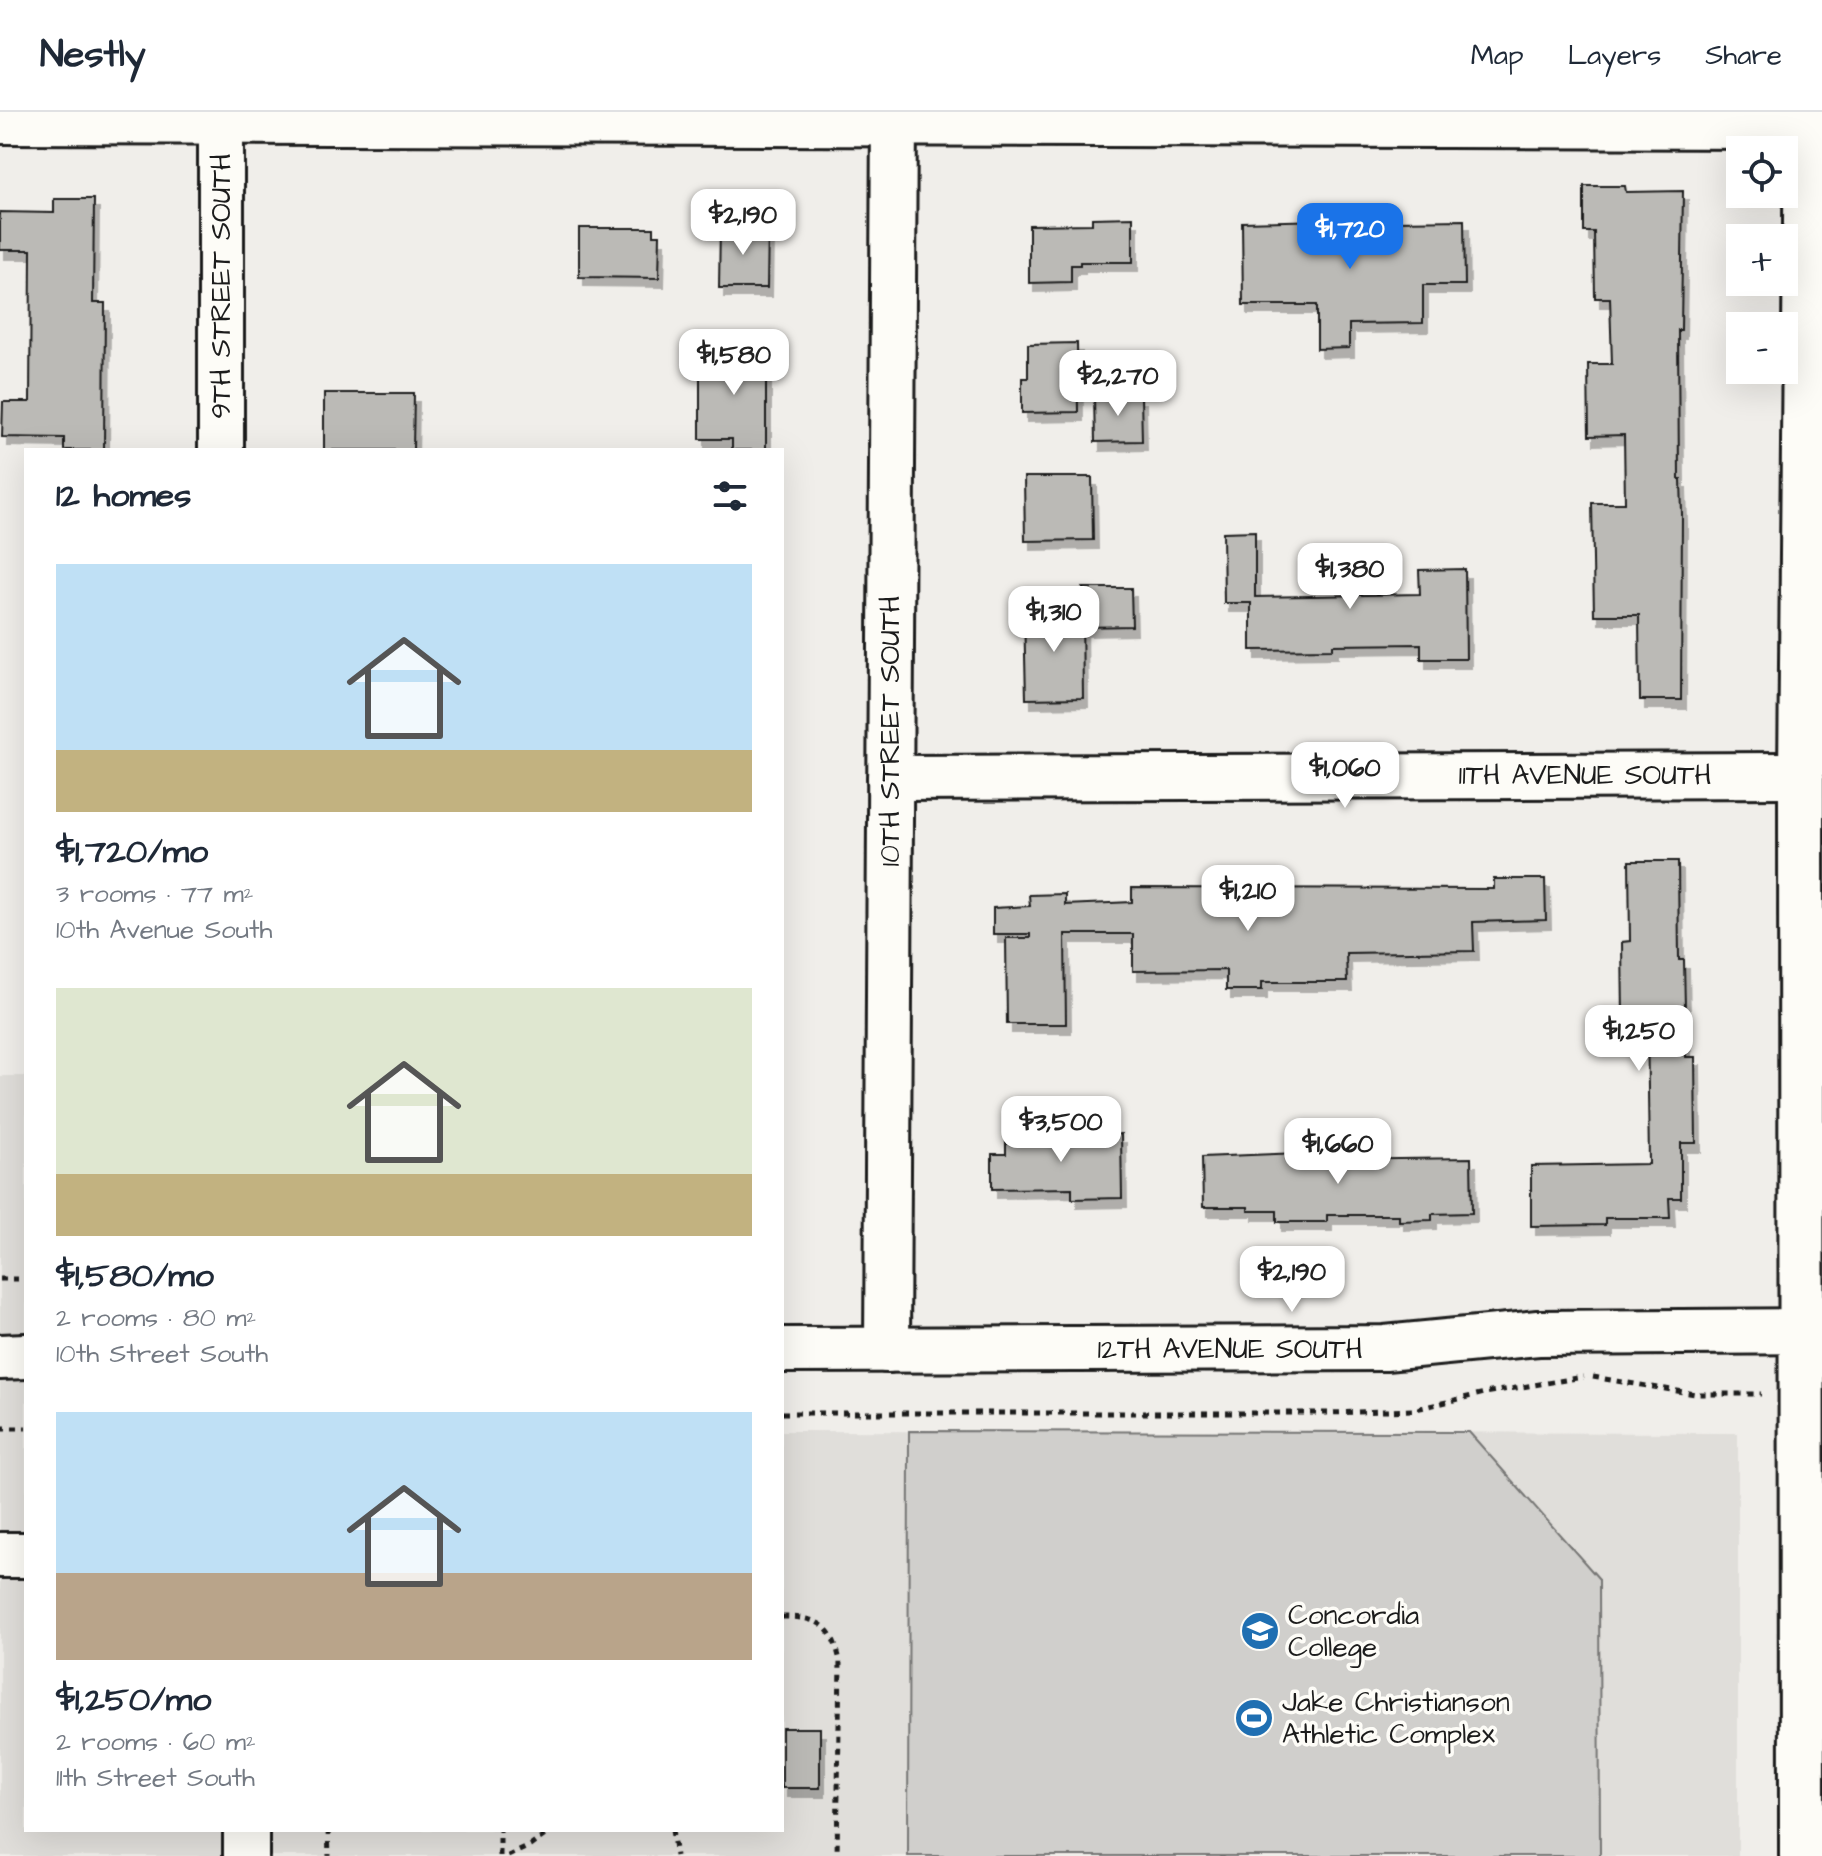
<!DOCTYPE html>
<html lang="en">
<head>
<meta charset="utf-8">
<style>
  body { margin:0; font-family:"Architects Daughter",sans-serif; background:#f2f2f3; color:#1f2937; height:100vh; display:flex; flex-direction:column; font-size:30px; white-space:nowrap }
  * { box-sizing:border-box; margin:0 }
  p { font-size:26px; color:#747a83 }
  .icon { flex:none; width:44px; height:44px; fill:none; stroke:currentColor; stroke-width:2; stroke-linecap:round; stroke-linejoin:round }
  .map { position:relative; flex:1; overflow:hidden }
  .drawer { position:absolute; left:24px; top:336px; width:760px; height:1384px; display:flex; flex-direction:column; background:#fff; border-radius:0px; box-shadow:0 8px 32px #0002 }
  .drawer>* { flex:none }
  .controls { position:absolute; left:1726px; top:24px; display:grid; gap:16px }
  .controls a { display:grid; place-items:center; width:72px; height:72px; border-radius:0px; background:#fff; box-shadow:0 8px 32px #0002; font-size:40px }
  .price { position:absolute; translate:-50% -68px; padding:0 18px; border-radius:16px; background:#fff; color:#222; font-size:26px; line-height:52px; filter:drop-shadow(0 2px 4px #0008) }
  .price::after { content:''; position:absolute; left:50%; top:48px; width:24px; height:18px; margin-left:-12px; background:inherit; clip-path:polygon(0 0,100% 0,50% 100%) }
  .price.current { background:#1a73e8; color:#fff }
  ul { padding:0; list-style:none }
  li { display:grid; align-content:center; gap:16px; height:424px; padding:0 32px }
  li span { display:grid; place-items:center; height:248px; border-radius:0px; color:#555 }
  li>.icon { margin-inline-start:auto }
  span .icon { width:144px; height:144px; fill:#fffc; stroke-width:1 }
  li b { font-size:34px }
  h2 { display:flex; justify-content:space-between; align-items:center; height:96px; padding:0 32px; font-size:34px }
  header { display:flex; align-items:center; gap:48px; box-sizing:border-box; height:112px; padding:0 40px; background:#fff; border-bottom:2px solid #e0e1e3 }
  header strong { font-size:38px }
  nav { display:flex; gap:44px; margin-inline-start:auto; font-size:28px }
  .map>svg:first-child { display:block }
  .built { fill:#e0deda }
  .green { fill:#d0cfcc; stroke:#767674; stroke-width:2 }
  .building { fill:#bbbab6; stroke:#1c1c1c; stroke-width:2; filter:url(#shadow) }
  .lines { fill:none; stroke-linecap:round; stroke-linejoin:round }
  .minor-casing { stroke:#1c1c1c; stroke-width:50 }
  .path { stroke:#1c1c1c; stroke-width:5; stroke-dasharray:6 6; stroke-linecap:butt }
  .minor { stroke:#fdfcf7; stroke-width:44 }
  .labels { text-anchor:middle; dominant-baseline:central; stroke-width:7; stroke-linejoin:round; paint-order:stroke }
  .street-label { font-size:28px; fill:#1c1c1c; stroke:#fdfcf7 }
  .poi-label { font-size:28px; fill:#1c1c1c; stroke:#fdfcf7; text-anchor:start }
</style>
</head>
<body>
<header>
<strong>Nestly</strong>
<nav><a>Map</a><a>Layers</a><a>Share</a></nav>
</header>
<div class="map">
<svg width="1822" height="1744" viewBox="0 0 1822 1744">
  <defs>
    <filter id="shadow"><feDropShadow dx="5" dy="9" stdDeviation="0" flood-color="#0004"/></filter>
  </defs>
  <rect width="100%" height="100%" fill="#f0eeea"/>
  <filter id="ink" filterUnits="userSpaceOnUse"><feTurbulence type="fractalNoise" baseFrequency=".0125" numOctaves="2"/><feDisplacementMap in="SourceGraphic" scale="16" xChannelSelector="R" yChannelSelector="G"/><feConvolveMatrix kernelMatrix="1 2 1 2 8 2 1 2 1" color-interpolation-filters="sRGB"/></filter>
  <g filter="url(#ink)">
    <!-- built -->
    <path class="built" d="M 0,964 L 26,964 L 26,1718 L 782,1718 L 782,1319 L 1738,1321 L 1738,1744 L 0,1744 Z"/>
    <!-- green -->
    <path class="green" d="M 909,1319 L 1469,1320 L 1599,1467 L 1600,1744 L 908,1744 Z"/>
    <!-- building -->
    <g class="building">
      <path d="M 1584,74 L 1625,74 L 1626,80 L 1683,79 L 1681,218 L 1678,218 L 1679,367 L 1681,367 L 1682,402 L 1681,588 L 1640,588 L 1639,503 L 1594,503 L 1592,391 L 1625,391 L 1624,323 L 1589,324 L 1588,252 L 1612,252 L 1610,186 L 1595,186 L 1594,120 L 1584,120 Z"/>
      <path d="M 54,87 L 94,87 L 93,191 L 105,191 L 104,338 L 64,338 L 64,326 L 2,325 L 3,290 L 30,290 L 31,138 L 0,138 L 0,100 L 54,101 Z"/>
      <path d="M 1133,105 L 1133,150 L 1080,150 L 1080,153 L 1071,153 L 1071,170 L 1029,171 L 1029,113 L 1092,112 L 1092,106 Z"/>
      <path d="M 1325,108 L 1325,123 L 1394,123 L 1394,109 L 1464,108 L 1465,173 L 1423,173 L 1423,211 L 1349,212 L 1349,236 L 1317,237 L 1317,193 L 1243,193 L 1242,110 Z"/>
      <path d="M 720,113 L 768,114 L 767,176 L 719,176 Z"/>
      <path d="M 579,116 L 654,116 L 654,123 L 660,123 L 659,166 L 579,165 Z"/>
      <path d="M 1077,231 L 1078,300 L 1022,301 L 1022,266 L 1028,266 L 1028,232 Z"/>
      <path d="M 700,238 L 766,238 L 766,338 L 732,338 L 732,327 L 700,327 Z"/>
      <path d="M 324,281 L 414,281 L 413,338 L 324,338 Z"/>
      <path d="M 1141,283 L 1142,329 L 1095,330 L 1094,284 Z"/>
      <path d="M 1024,365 L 1092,365 L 1093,428 L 1025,429 Z"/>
      <path d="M 1255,419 L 1255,485 L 1420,482 L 1419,458 L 1465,457 L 1466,547 L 1421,547 L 1421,532 L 1333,533 L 1333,537 L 1251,538 L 1251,491 L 1224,491 L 1223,420 Z"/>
      <path d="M 1083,476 L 1131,476 L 1132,514 L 1084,515 Z"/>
      <path d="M 1082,498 L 1083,586 L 1026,587 L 1024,499 Z"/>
      <path d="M 1629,749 L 1678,749 L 1679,848 L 1684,848 L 1686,945 L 1695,945 L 1696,1031 L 1681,1031 L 1681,1086 L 1669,1086 L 1670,1106 L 1605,1106 L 1605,1113 L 1531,1114 L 1531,1054 L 1649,1052 L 1647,904 L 1623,905 L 1622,830 L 1630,829 Z"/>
      <path d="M 1494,767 L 1545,767 L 1546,808 L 1473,810 L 1474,839 L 1346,841 L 1347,870 L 1262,870 L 1262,878 L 1226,878 L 1226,858 L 1133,859 L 1133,822 L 1065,822 L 1066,912 L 1007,912 L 1006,826 L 1030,826 L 1030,822 L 993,822 L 993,796 L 1030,794 L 1029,783 L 1065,782 L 1065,793 L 1132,790 L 1132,776 L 1494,777 Z"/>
      <path d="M 1036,1018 L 1036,1024 L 1121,1022 L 1122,1086 L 1072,1087 L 1072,1076 L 992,1077 L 992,1042 L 1006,1042 L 1006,1019 Z"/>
      <path d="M 1326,1040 L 1326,1048 L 1471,1046 L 1472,1101 L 1432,1102 L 1432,1108 L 1399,1109 L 1399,1103 L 1327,1103 L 1327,1110 L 1277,1110 L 1277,1099 L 1248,1099 L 1248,1095 L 1203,1095 L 1202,1045 Z"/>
      <rect x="782" y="1616" width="38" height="60"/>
    </g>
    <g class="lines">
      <!-- minor casing -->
      <g class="minor-casing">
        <g id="minor">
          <path d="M 0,9 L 1822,14"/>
          <path d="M 221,338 L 221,10"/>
          <path d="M 890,666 L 1801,663"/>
          <path d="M 782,1238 L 1385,1236 L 1538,1221 L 1822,1219"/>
          <path d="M 887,1238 L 894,0"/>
          <path d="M 0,1245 L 26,1244"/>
          <path d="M 0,1443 L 26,1443"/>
          <path d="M 246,1744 L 246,1718"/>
          <path d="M 1802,1744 L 1801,663 L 1807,0"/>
        </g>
      </g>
      <!-- path -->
      <g class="path">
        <path d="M 0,1167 L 26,1167"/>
        <path d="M 1593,1265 L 1695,1282 L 1761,1282"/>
        <path d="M 782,1301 L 1330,1301 L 1412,1298 L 1485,1281 L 1583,1265"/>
        <path d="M 0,1316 L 26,1316"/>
        <path d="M 782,1505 C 818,1505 832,1512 840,1549 L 837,1744"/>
        <path d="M 328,1718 L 329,1744"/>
        <path d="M 672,1718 L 676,1744"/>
        <path d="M 500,1744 L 500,1718"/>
        <path d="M 508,1744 L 530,1734 L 552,1718"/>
      </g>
      <!-- minor -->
      <use href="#minor" class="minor"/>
    </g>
  </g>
  <!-- icons -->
  <defs>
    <g id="university-disc" transform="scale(2)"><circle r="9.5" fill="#1f6fb2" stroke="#fdfcf7"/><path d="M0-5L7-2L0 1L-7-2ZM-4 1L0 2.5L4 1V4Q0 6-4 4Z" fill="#fff"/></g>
    <g id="stadium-disc" transform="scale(2)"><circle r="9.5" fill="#1f6fb2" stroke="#fdfcf7"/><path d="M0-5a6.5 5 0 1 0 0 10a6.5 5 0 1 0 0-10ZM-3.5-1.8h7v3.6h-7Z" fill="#fff"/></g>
  </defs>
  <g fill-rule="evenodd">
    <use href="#university-disc" x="1260" y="1519"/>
    <use href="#stadium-disc" x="1254" y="1606"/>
  </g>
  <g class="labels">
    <!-- street labels -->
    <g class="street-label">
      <text transform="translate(221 174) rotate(-90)">9TH STREET SOUTH</text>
      <text transform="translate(890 619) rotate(-90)">10TH STREET SOUTH</text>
      <text x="1585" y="663">11TH AVENUE SOUTH</text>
      <text x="1230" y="1237">12TH AVENUE SOUTH</text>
    </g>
    <!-- poi labels -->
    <g class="poi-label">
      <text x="1288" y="1503">Concordia<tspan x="1288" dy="32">College</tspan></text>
      <text x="1282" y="1590">Jake Christianson<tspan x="1282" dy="32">Athletic Complex</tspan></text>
    </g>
  </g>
</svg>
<div class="controls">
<a><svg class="icon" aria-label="locate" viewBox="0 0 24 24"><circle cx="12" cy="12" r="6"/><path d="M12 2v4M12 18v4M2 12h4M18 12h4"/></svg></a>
<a>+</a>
<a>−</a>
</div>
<b class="price" style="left:743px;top:145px">$2,190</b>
<b class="price current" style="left:1350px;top:159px">$1,720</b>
<b class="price" style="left:734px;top:285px">$1,580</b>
<b class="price" style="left:1118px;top:306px">$2,270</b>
<b class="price" style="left:1350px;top:499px">$1,380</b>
<b class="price" style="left:1054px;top:542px">$1,310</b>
<b class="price" style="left:1345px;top:698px">$1,060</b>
<b class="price" style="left:1248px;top:821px">$1,210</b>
<b class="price" style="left:1639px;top:961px">$1,250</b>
<b class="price" style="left:1061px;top:1052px">$3,500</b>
<b class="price" style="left:1338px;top:1074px">$1,660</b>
<b class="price" style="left:1292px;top:1202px">$2,190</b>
<section class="drawer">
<h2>12 homes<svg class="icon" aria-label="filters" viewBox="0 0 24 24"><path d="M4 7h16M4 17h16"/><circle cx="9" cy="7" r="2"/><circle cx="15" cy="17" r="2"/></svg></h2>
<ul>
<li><span style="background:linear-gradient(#bfe0f5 75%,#c2b280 0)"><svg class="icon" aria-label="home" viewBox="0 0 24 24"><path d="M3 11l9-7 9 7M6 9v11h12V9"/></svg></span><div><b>$1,720/mo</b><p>3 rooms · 77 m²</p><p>10th Avenue South</p></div></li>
<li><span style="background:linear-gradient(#dfe7d0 75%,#c2b280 0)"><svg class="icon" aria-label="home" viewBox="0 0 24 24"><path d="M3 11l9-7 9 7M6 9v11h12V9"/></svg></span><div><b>$1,580/mo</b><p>2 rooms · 80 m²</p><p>10th Street South</p></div></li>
<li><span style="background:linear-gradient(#bfe0f5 65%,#b9a48a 0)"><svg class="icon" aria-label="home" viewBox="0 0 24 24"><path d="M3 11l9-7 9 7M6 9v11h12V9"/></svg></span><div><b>$1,250/mo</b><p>2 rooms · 60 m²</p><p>11th Street South</p></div></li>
</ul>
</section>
</div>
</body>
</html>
